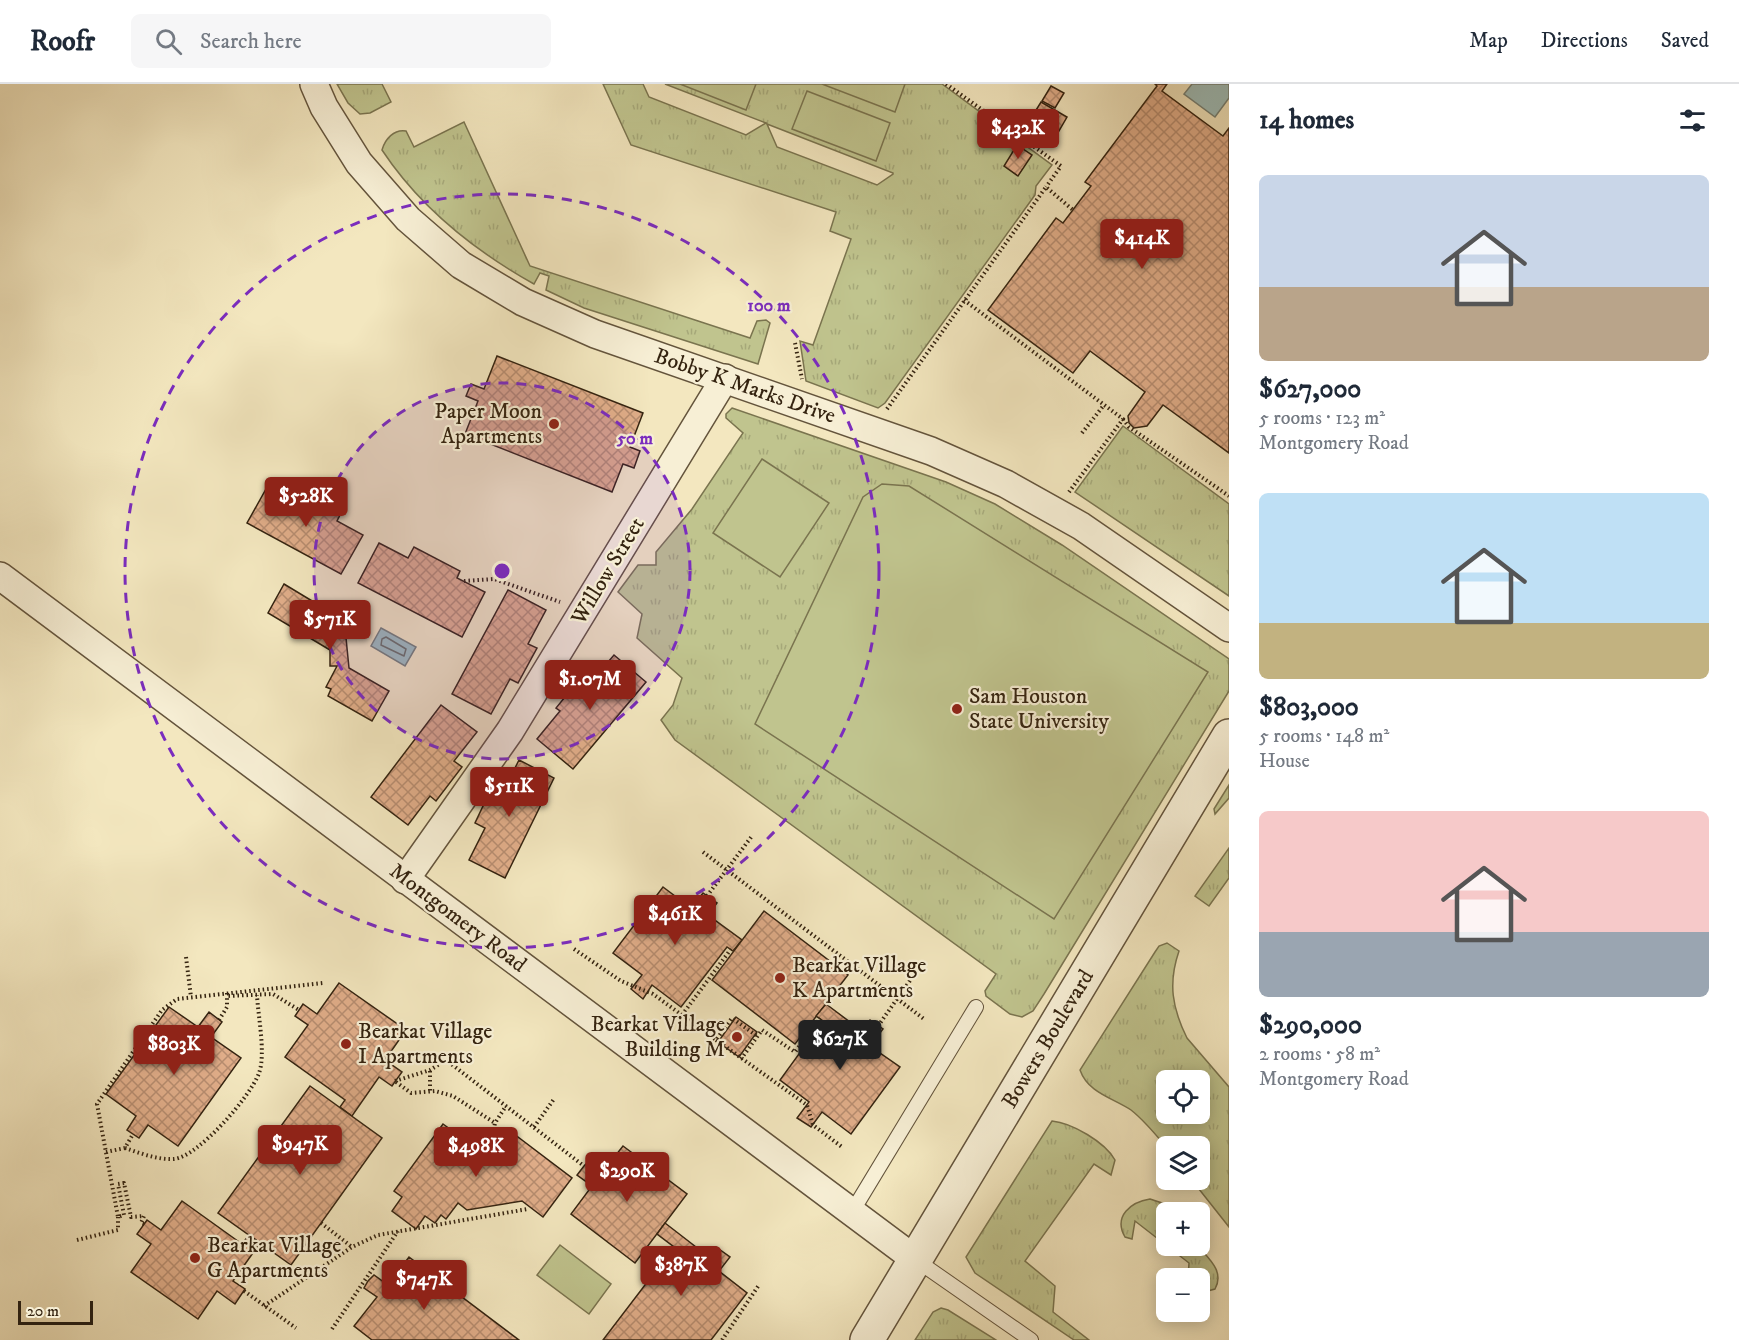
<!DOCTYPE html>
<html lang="en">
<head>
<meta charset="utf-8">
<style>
  body { margin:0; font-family:"IM FELL DW Pica",serif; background:#f6f6f7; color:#1f2937; height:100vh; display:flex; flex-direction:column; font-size:22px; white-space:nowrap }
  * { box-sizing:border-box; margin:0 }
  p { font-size:20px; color:#747a83 }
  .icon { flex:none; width:33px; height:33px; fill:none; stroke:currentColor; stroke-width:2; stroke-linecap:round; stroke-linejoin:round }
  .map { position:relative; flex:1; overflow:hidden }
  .side { display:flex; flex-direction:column; background:#fff; width:510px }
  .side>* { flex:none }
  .controls { position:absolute; left:1156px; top:986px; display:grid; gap:12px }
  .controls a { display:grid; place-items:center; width:54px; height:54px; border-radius:9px; background:#fff; box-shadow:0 3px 15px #0003; font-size:30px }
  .scale { position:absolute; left:18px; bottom:15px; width:75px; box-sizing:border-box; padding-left:6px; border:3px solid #342310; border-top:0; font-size:16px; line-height:21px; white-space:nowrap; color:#342310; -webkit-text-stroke:4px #f7efd5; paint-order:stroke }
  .price { position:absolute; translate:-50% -51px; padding:0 14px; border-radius:6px; background:#8f2418; color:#fff; font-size:20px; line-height:39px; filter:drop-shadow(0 2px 3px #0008) }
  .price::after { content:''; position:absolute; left:50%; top:36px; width:18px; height:14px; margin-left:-9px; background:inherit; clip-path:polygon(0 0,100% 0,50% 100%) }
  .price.selected { background:#222; color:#fff }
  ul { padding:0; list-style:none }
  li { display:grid; align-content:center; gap:12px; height:318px; padding:0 30px }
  li span { display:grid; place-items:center; height:186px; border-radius:9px; color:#555 }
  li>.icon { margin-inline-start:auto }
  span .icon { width:108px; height:108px; fill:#fffc; stroke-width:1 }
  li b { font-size:26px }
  h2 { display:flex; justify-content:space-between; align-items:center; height:72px; padding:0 30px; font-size:26px }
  header { display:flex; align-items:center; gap:36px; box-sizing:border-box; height:84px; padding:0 30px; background:#fff; border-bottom:2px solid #e0e1e3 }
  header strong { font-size:28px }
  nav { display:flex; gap:33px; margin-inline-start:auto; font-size:21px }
  .search { width:420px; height:54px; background:#f6f6f7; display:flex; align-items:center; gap:15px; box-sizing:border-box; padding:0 21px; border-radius:9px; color:#747a83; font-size:22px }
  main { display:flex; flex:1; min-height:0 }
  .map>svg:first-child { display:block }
  .grass { fill:url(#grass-tufts); stroke:#7a744f; stroke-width:1.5; fill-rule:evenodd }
  .pitch { fill:#c0c48e; stroke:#7a744f; stroke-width:1.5 }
  .water { fill:#9ebeba; stroke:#748076; stroke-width:1.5 }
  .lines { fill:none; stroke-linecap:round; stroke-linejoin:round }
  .shore { stroke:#697065; stroke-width:1.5 }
  .building { fill:url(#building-cross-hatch); stroke:#342310; stroke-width:1.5 }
  .service-casing { stroke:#64543c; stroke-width:16 }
  .minor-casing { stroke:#64543c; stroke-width:30 }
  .tertiary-casing { stroke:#64543c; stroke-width:36 }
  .path { stroke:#342310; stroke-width:4; stroke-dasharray:1.5 3; stroke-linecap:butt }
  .service { stroke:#f7efd5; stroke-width:14 }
  .minor { stroke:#f7efd5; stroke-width:27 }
  .tertiary { stroke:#f7efd5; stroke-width:33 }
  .ring { fill:none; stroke:#7b2cbf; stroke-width:3; stroke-dasharray:10 8 }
  .poi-dot { fill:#8f2418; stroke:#f7efd5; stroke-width:2 }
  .labels { text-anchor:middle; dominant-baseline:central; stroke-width:4.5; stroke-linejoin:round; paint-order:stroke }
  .street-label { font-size:22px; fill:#342310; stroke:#f7efd5 }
  .poi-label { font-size:22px; fill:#342310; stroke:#f7efd5; text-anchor:start }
  .centre { fill:#7b2cbf; stroke:#f7efd5; stroke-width:3 }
  .ring-label { font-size:18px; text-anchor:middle; font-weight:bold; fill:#7b2cbf; stroke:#f7efd5; stroke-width:4.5; stroke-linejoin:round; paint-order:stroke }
</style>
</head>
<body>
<header>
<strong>Roofr</strong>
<div class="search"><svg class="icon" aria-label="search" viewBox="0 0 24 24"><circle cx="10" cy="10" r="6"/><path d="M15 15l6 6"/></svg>Search here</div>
<nav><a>Map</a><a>Directions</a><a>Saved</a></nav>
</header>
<main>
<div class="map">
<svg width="1229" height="1256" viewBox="0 0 1229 1256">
  <defs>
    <pattern id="grass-tufts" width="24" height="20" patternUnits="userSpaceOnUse" patternTransform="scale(1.5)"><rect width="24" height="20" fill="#c0c48e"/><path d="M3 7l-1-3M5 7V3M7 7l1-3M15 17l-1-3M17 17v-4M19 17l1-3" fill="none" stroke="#a6a879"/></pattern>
    <pattern id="building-cross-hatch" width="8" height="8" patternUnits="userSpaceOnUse" patternTransform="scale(1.5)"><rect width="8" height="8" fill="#e0ad89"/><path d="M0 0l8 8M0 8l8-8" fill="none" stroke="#b68c6f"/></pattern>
  </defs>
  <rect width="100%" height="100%" fill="#f3e7bf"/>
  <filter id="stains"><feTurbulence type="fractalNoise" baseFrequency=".00333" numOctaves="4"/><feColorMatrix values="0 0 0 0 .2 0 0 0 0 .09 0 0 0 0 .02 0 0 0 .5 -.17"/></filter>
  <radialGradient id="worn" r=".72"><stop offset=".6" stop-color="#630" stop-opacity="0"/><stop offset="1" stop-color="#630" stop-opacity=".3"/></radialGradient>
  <!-- grass -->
  <g class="grass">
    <path d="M 337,0 L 382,0 L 391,18 L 370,29 L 360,30 L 348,19 Z"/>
    <path d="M 603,0 L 643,0 L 649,13 L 746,51 L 766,39 L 665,0 L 942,0 L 1052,81 L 1036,102 L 1035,111 L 885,319 L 878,324 L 806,297 L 800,257 L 813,261 L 851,155 L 830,147 L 836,128 L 631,61 ZM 767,40 L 893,89 L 893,90 L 877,101 L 777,63 Z"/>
    <path d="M 464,38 L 530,182 L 750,254 L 757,237 L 766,236 L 770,239 L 758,280 L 584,224 L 546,206 L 549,192 L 540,189 L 534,200 C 475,167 419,122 382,66 C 385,55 394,45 406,47 L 414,63 Z"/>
    <path d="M 732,324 L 946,398 L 995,420 L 1062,461 L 1229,575 L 1229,607 L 1044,910 L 1033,927 L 1022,933 L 1010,930 L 986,912 L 985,907 L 996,890 L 675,656 L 661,636 L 673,621 L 682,594 L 637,554 L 642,530 L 618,508 L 638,481 L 656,481 L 656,468 L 692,425 L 743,349 L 726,334 L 726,330 Z"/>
    <path d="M 1123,342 L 1229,420 L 1229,512 L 1075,408 Z"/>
    <path d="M 1229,701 L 1229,714 L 1215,730 L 1214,725 Z"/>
    <path d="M 1229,764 L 1229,794 L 1209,822 L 1195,812 Z"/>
    <path d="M 1167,859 L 1179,867 C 1168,899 1172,924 1187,954 L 1229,1003 L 1229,1143 L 1191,1095 L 1200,1095 L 1200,1062 L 1167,1062 L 1167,1064 C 1156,1051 1145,1037 1131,1026 C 1113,1014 1088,1009 1080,986 L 1155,868 L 1159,862 ZM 1167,996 L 1200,996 L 1200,1029 L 1167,1029 Z"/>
    <path d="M 1052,1037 C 1072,1039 1105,1058 1115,1076 L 1111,1091 L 1094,1080 L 1025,1177 L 1055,1202 L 1053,1228 L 1089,1256 L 1074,1256 L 975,1189 L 966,1173 Z"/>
    <path d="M 1150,1115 L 1162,1119 L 1170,1128 L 1167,1128 L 1167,1161 L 1197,1161 C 1208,1174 1225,1187 1215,1205 L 1200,1209 L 1200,1194 L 1188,1194 L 1189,1179 L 1135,1137 L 1132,1155 L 1125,1153 C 1113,1132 1131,1118 1150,1115 Z"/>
    <path d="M 941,1224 L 948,1226 L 996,1256 L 915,1256 L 933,1228 Z"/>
  </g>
  <!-- pitch -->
  <g class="pitch">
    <path d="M 680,0 L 756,0 L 746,26 Z"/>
    <path d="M 822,0 L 905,0 L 895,28 Z"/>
    <path d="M 807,7 L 890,39 L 876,77 L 792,45 Z"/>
    <path d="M 762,375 L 829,419 L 780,493 L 713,449 Z"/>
    <path d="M 882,400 L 909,402 L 1208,588 L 1054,835 L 755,640 L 863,413 Z"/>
    <path d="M 560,1161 L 611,1200 L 589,1230 L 537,1191 Z"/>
  </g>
  <!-- water -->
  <g class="water">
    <path d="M 1192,0 L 1229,0 L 1229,14 L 1215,33 L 1184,10 Z"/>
    <path d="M 381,544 L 416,563 L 405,582 L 371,562 Z"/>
  </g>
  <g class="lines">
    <!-- shore -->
    <path class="shore" d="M 386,553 L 406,565 L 404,572 L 381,561 L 382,555 Z"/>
  </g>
  <!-- building -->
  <g class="building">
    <path d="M 1155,0 L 1167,0 L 1162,7 L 1223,52 L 1229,44 L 1229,369 L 1163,321 L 1147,342 L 1134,344 L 1129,339 L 1128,332 L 1145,308 L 1090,267 L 1073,289 L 988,226 L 1056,134 L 1063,139 L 1091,102 L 1085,98 L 1157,2 Z"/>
    <path d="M 1051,2 L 1064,9 L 1055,24 L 1042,17 Z"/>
    <path d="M 1041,18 L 1067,33 L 1052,59 L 1025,44 Z"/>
    <path d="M 1017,61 L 1032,71 L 1018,92 L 1004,82 Z"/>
    <path d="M 497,272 L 643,329 L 630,363 L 640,367 L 634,384 L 623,380 L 612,408 L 465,350 L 478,317 L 466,312 L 471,300 L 484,305 Z"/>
    <path d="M 291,404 L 340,431 L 337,437 L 363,451 L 341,490 L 247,439 L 266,405 L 284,416 Z"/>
    <path d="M 379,459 L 408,474 L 414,463 L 460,487 L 457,494 L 485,508 L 462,553 L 358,499 Z"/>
    <path d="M 284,500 L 347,538 L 340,550 L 346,554 L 349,584 L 389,607 L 372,637 L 328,612 L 331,605 L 326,603 L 337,582 L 330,582 L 330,566 L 268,529 Z"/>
    <path d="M 508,506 L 546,526 L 528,560 L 537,564 L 518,599 L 510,595 L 491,630 L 452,610 Z"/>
    <path d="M 614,571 L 646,598 L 573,685 L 537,655 L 560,627 L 556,624 L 582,592 L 590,599 Z"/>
    <path d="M 441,621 L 477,648 L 454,677 L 462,683 L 436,717 L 430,712 L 408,741 L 371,713 Z"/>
    <path d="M 519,676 L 554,694 L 505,794 L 469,776 L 485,744 L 475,739 L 493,701 L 504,706 Z"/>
    <path d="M 663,803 L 691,824 L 703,809 L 717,819 L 708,831 L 742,856 L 733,867 L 727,863 L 681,923 L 652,901 L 643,915 L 631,905 L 642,891 L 613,869 Z"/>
    <path d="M 764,827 L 848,891 L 795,960 L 712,896 Z"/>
    <path d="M 339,899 L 406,946 L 385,976 L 402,988 L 392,1002 L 379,993 L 352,1032 L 340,1023 L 345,1016 L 285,973 L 308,941 L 295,932 L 303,920 L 317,930 Z"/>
    <path d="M 826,920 L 862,947 L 870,936 L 883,945 L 870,962 L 900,983 L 851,1050 L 822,1028 L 811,1043 L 797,1034 L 809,1018 L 780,996 L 823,937 L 816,932 Z"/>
    <path d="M 169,923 L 198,943 L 209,928 L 222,938 L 211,953 L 241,974 L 178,1062 L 148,1041 L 139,1054 L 127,1046 L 136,1032 L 106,1010 Z"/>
    <path d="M 736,933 L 757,948 L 739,973 L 718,958 Z"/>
    <path d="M 310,1002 L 382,1054 L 291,1181 L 218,1129 Z"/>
    <path d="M 443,1040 L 482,1068 L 481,1061 L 502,1057 L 503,1064 L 514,1050 L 572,1094 L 543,1133 L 522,1117 L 467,1126 L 458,1119 L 446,1135 L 441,1131 L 435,1139 L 425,1132 L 416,1145 L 392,1127 L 402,1113 L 394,1107 Z"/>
    <path d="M 623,1062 L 687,1110 L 635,1179 L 571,1130 L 592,1102 L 577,1091 L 584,1082 L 587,1079 L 601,1090 Z"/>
    <path d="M 182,1117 L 242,1160 L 249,1151 L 260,1159 L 233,1197 L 245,1205 L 235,1220 L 217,1207 L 198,1235 L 131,1188 L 151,1160 L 137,1150 L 147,1136 L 161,1146 Z"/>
    <path d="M 665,1139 L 709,1173 L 716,1163 L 730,1173 L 719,1187 L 747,1209 L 711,1256 L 603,1256 L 674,1163 L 657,1150 Z"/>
    <path d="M 409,1173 L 519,1256 L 372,1256 L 354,1242 L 377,1213 L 364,1204 L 368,1197 L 374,1191 L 388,1201 Z"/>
  </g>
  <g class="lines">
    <!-- service casing -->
    <g class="service-casing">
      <g id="service">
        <path d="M 852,1128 L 976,923"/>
        <path d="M 916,1176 L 1031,1256"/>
      </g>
    </g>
    <!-- minor casing -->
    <g class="minor-casing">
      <g id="minor">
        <path d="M 314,0 L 324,23 L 359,79 L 408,135 L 461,181 L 523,218 L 595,250 L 931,367 L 1006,400 L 1081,442 L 1229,544"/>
        <path d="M 0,492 L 916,1176"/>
        <path d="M 405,796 L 510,647 L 725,294"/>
      </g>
    </g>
    <!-- tertiary casing -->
    <g class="tertiary-casing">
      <path id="tertiary" d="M 867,1256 L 1229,652"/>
    </g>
    <!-- path -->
    <g class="path">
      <path d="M 946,0 L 1061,82 L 1046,103"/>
      <path d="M 964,216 L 1123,335 L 1069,408"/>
      <path d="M 795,259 L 802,295"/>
      <path d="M 887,325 L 1046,103 L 1073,126"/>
      <path d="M 1123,335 L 1129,343 L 1229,412"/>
      <path d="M 1082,349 L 1104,321"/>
      <path d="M 464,497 L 494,495 L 560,518"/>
      <path d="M 703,768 L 924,935"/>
      <path d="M 707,812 L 752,752"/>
      <path d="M 574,865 L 621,897 L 653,910 L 716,956 L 732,934 L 757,952"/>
      <path d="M 186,873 L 191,913"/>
      <path d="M 227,909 L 227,912 L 273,910 L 299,926"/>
      <path d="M 682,931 L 731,865"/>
      <path d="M 219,936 L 227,923 L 227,912"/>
      <path d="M 878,942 L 921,881"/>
      <path d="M 716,956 L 807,1021 L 813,1041 L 842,1063"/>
      <path d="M 741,975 L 762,946 L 795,968 L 820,934"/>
      <path d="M 430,987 L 430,1007"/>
      <path d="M 395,997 L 430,986 L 446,976 L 584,1082"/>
      <path d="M 396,998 L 411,1009 L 435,1007 L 453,1012 L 495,1039"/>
      <path d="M 534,1043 L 554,1015"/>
      <path d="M 491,1059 L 495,1039 L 506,1022"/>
      <path d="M 125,1064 C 140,1069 157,1076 174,1075 C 198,1073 251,1012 259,989 C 266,970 258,932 257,911"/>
      <path d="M 106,1068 L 125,1064 L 133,1050"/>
      <path d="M 321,1139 L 352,1163"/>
      <path d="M 144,1140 L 141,1139 L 144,1132 L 131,1133 L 124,1099 L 118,1100 L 124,1131 L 118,1133 L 97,1020 L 162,926 L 177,915 L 323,899"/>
      <path d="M 77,1156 L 118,1146 L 118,1133"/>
      <path d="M 244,1207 L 296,1244"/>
      <path d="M 264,1222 L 352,1163 L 378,1151 L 528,1125"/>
      <path d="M 332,1245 L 398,1147"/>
      <path d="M 722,1256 L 759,1201"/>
    </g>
    <!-- service -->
    <use href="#service" class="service"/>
    <!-- minor -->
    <use href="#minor" class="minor"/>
    <!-- tertiary -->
    <use href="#tertiary" class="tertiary"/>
  </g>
  <!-- distance rings -->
  <circle cx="502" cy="487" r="188" fill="#7b2cbf" fill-opacity=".12"/>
  <g class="ring">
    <circle cx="502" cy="487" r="188"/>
    <circle cx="502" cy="487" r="377"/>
  </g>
  <!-- markers -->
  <g class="poi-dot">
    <circle cx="554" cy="340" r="6"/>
    <circle cx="957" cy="625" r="6"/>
    <circle cx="780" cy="894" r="6"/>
    <circle cx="737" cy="953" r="6"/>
    <circle cx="346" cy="960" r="6"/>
    <circle cx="195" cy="1174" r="6"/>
  </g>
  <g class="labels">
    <!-- street labels -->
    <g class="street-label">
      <text transform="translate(745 302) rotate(19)">Bobby K Marks Drive</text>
      <text transform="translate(608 487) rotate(-59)">Willow Street</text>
      <text transform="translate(458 834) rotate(37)">Montgomery Road</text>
      <text transform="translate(1048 955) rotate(-59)">Bowers Boulevard</text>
    </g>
    <!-- poi labels -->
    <g class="poi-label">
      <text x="542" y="327" text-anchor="end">Paper Moon<tspan x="542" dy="25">Apartments</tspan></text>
      <text x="969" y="612">Sam Houston<tspan x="969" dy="25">State University</tspan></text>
      <text x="792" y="881">Bearkat Village<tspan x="792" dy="25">K Apartments</tspan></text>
      <text x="725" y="940" text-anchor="end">Bearkat Village<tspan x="725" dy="25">Building M</tspan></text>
      <text x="358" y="947">Bearkat Village<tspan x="358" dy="25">I Apartments</tspan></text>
      <text x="207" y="1161">Bearkat Village<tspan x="207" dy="25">G Apartments</tspan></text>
    </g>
  </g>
  <circle cx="502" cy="487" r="9" class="centre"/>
  <g class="ring-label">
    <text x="769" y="227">100 m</text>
    <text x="635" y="360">50 m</text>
  </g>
  <rect width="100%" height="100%" filter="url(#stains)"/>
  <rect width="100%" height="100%" fill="url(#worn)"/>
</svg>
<div class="controls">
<a><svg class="icon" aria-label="locate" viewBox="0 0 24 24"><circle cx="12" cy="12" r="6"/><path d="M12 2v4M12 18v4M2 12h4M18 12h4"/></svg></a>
<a><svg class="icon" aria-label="layers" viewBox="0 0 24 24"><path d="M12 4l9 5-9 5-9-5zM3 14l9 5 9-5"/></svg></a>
<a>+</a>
<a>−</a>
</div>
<div class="scale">20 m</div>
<b class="price" style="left:1018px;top:76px">$432K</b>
<b class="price" style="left:1142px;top:186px">$414K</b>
<b class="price" style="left:306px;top:444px">$528K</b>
<b class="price" style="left:330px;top:567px">$571K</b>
<b class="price" style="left:590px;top:627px">$1.07M</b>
<b class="price" style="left:509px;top:734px">$511K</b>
<b class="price" style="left:675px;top:862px">$461K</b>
<b class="price selected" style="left:840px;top:987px">$627K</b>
<b class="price" style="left:174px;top:992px">$803K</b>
<b class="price" style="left:300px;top:1092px">$947K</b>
<b class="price" style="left:476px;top:1094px">$498K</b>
<b class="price" style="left:627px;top:1119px">$290K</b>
<b class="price" style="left:681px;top:1213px">$387K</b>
<b class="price" style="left:424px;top:1227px">$747K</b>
</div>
<section class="side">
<h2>14 homes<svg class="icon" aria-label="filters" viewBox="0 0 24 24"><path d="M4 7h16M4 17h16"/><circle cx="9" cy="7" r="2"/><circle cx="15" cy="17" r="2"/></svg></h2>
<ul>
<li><span style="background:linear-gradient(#c9d6e8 60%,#b9a48a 0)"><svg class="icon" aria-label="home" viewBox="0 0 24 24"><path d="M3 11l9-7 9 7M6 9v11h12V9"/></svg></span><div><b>$627,000</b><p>5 rooms · 123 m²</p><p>Montgomery Road</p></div></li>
<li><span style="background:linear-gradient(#bfe0f5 70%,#c2b280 0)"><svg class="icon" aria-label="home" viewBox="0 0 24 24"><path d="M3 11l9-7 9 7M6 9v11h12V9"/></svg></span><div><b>$803,000</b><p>5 rooms · 148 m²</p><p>House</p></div></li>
<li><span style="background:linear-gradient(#f6c9c9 65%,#9aa5b1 0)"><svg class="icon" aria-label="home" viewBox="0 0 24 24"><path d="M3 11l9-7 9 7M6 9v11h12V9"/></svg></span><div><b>$290,000</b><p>2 rooms · 58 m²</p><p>Montgomery Road</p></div></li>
</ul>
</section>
</main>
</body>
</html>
